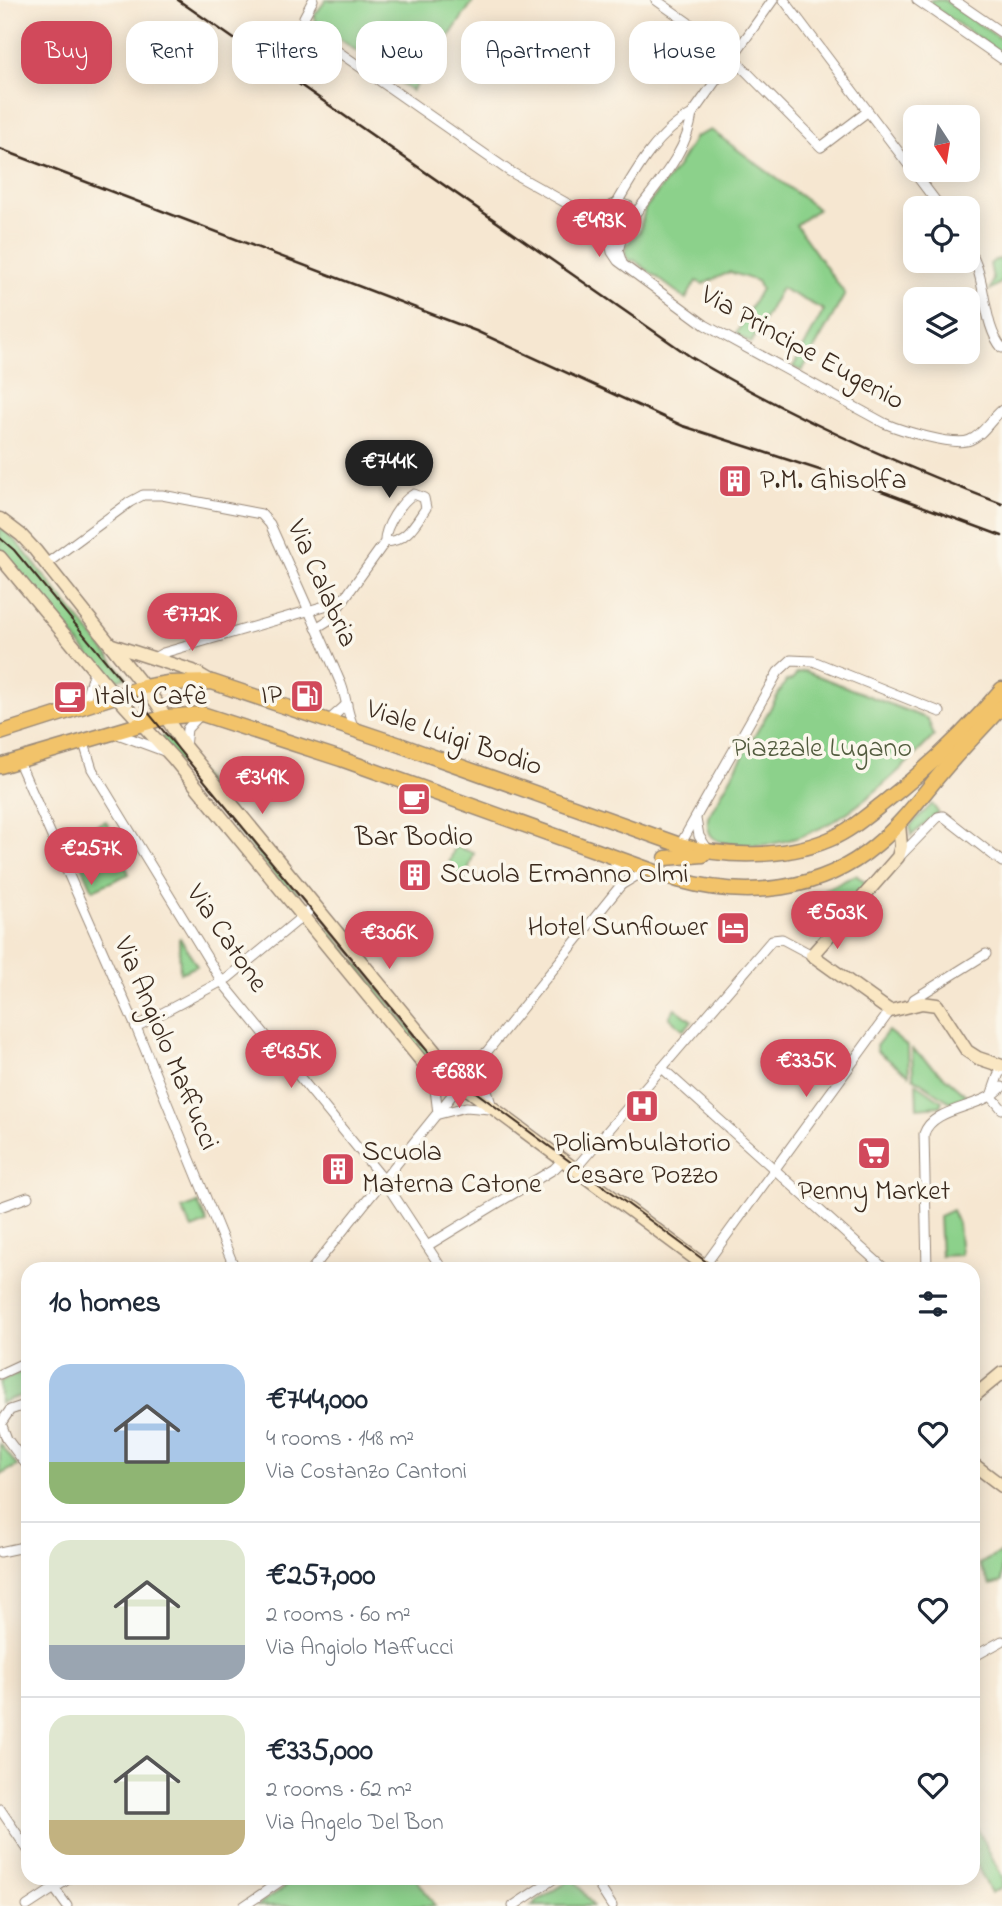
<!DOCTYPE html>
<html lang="en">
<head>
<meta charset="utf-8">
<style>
  body { margin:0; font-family:"Indie Flower",sans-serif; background:#f2f2f3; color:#1f2937; height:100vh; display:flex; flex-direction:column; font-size:26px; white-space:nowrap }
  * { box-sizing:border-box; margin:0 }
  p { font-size:23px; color:#747a83 }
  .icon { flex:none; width:38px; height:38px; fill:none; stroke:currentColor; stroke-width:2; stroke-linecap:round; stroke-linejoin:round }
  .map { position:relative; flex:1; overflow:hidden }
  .details { position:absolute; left:21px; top:1262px; width:959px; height:623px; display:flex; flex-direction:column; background:#fff; border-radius:21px; box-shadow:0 4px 18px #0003 }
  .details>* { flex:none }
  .hud { position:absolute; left:21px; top:21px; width:961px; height:63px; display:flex; gap:14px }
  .needle { width:46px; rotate:168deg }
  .buttons { position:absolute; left:903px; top:105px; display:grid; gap:14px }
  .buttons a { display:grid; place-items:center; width:77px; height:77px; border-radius:14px; background:#fff; box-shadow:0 4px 18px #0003; font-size:35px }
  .price { position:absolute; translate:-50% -60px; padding:0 16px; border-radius:24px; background:#d1495b; color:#fff; font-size:23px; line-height:46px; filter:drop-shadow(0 2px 4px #0008) }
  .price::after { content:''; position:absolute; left:50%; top:42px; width:21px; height:16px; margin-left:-10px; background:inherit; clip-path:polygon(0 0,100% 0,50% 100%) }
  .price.selected { background:#222; color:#fff }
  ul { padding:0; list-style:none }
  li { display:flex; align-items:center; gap:21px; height:175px; padding:0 28px }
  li+li { border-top:2px solid #e0e1e3 }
  li span { display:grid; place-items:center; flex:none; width:196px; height:140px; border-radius:21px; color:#555 }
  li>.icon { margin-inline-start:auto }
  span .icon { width:84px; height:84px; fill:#fffc; stroke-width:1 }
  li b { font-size:30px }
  h2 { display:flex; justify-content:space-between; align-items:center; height:84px; padding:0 28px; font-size:30px }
  .pill { padding:0 24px; border-radius:21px; background:#fff; box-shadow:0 4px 18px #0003; font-size:24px; line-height:63px }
  .pill.selected { background:#d1495b; color:#fff }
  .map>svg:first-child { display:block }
  .green { fill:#8cd18b; stroke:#647e54; stroke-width:2 }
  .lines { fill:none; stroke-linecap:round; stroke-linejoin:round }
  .street-casing { stroke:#988878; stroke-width:11 }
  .secondary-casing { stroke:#988878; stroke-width:15 }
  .primary-casing { stroke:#988878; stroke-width:17 }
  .street { stroke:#fff; stroke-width:9 }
  .secondary { stroke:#fae7c3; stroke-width:12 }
  .primary { stroke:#f2c36a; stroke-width:14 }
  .tram { stroke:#3b2a1e; stroke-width:2 }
  .rail { stroke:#3b2a1e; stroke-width:2.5 }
  .labels { text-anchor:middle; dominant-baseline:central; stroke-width:7; stroke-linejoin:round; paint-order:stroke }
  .street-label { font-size:28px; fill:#3b2a1e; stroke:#fbf7ec }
  .poi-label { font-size:28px; fill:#3b2a1e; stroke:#fbf7ec; text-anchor:start }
  .park-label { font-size:28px; fill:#535c3f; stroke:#fbf7ec }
</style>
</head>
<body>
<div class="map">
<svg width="1002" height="1906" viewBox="0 0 1002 1906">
  <rect width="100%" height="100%" fill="#fbf7ec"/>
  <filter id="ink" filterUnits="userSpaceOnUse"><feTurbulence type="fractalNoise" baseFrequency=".0143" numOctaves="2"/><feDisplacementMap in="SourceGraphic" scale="14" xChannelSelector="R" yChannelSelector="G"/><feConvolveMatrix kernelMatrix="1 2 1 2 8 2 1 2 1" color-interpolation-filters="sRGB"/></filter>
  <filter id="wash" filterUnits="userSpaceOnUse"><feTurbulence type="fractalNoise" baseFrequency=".00686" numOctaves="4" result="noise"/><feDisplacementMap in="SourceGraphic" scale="28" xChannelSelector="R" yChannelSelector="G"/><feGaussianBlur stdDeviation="1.57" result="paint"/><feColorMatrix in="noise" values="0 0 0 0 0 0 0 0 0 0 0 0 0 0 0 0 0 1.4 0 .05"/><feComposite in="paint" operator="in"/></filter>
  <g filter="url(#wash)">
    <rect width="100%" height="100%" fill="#f6e7d1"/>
    <!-- green -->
    <g class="green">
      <path d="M 326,0 L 474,0 L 412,91 L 315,21 L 314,16 Z"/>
      <path d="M 931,0 L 944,0 L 1002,40 L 1002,54 L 929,4 Z"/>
      <path d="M 711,130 L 818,209 L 796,225 L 845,294 L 802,371 L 793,367 L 824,310 L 781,288 L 751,343 L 736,334 L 761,289 L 757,281 L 730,272 L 703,284 L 696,281 L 686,299 L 634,260 L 630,261 L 625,254 L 627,244 L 640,231 L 645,209 L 678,166 L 695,137 Z"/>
      <path d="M 1002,259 L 1002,282 L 990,290 L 993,280 L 990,264 L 995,260 Z"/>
      <path d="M 0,526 L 16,541 L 126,677 L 111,682 L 0,548 Z"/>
      <path d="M 805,671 L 928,719 L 934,736 C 881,790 814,856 731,844 C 714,842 706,836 708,817 L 786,681 L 792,680 L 797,673 Z"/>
      <path d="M 164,736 L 167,738 L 169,736 L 305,901 L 299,905 L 160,739 Z"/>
      <path d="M 932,804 L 938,812 L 911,836 L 910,826 Z"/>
      <path d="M 106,821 L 129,874 L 93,890 L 69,837 Z"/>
      <path d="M 455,846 L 474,853 L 464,882 L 445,876 Z"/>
      <path d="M 856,875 L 867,884 L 840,912 L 812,893 L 831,887 Z"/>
      <path d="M 318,916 L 430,1052 L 423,1057 L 312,921 Z"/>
      <path d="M 180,938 L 197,966 L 180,973 L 179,939 Z"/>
      <path d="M 675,1008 L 692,1021 L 684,1030 L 669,1017 Z"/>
      <path d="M 888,1031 L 908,1047 L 909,1075 L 877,1051 L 876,1046 Z"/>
      <path d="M 912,1049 L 967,1096 L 950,1102 L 913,1077 Z"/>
      <path d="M 916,1083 L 942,1101 L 940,1106 L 917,1108 Z"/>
      <path d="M 198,1203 L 207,1223 L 192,1229 L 182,1209 Z"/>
      <path d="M 952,1210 L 958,1224 L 961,1255 L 941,1256 L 939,1216 Z"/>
      <path d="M 28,1369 L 28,1393 L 0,1403 L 0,1382 Z"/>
      <path d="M 0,1443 L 17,1466 L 0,1475 Z"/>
      <path d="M 1002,1552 L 1002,1582 L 990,1585 L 979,1564 Z"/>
      <path d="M 973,1820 L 1002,1877 L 1002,1887 L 991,1893 L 973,1858 Z"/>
      <path d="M 298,1878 L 416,1878 L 435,1906 L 257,1906 Z"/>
      <path d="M 573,1878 L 593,1906 L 531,1906 Z"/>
    </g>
  </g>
  <g filter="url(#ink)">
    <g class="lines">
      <!-- street casing -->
      <g class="street-casing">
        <g id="street">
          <path d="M 313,0 L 304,17 L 310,32 L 509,171 L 602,223 L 608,232 L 612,252 L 618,261 L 705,325 L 884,423 C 900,430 955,447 970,440 C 983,435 991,419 1002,410"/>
          <path d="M 656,0 L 720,45 L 821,147 L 867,112"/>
          <path d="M 784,0 L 941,208"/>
          <path d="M 917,0 L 1002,59"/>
          <path d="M 954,0 L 1002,33"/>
          <path d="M 617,203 C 636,170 658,132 692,114 L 773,0"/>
          <path d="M 577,207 L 608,207 L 617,203 L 629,206 L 635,216 L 632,230 L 620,236 L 608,232"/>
          <path d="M 635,214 C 657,184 687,153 692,114"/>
          <path d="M 622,236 L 618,251 L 622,263"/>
          <path d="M 968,248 C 988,278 981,323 1002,348"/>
          <path d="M 46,564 L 130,502 L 143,495 L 162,495 L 261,514 L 270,524 C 294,577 318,630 341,684 C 347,699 347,716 355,730"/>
          <path d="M 316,628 L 329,620 L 385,542 C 384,528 401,501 414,494 L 424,498 L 426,508 C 415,524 406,542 385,542"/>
          <path d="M 154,658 L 163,653 L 328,605 L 343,598"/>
          <path d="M 83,708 L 94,671"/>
          <path d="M 328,721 L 347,704"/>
          <path d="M 115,733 L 164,751"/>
          <path d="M 83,740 L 92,769 L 222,982 L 383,1179 L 442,1269"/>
          <path d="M 185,747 L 187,729 L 200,715"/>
          <path d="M 18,760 L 136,1027 L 235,1269"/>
          <path d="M 696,819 L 699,836 L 708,850"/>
          <path d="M 680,845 L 778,672 L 791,660 L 813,661 L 940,712"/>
          <path d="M 613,856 L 621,885"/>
          <path d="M 900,856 L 938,817 L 943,816 L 1002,862"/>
          <path d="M 911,1006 L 914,999 L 986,954"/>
          <path d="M 136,1027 L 228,978 L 315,906"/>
          <path d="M 485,1053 L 484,1081 L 491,1104"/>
          <path d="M 441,1058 L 453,1061 L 482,1055"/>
          <path d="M 662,1068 L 885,1269"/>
          <path d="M 430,1072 L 435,1089 L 438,1113"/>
          <path d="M 991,1096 L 999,1073 L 1002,1071"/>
          <path d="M 991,1096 L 1002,1109"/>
          <path d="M 439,1114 L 466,1107 L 490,1109"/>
          <path d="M 575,1169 L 772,940 L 782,939 L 812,955"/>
          <path d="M 0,1207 L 28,1197"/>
          <path d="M 427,1246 L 554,1169 L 563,1160"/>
          <path d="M 312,1269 L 621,885 L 648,869"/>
          <path d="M 702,1269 L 890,1011"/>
          <path d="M 927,1269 L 924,1134 C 933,1106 983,1109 1002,1087"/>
          <path d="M 0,1374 L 28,1361"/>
          <path d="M 28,1404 L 10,1410 L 1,1423 L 7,1439 L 28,1467"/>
          <path d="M 0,1552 L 28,1546"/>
          <path d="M 973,1657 L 1002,1641"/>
          <path d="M 0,1809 L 28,1850"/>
          <path d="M 47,1878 L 67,1906"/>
          <path d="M 594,1878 L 612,1906"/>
          <path d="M 27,1906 L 70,1878"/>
          <path d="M 244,1906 L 285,1878"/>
          <path d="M 513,1906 L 555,1878"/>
        </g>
      </g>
      <!-- secondary casing -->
      <g class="secondary-casing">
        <g id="secondary">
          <path d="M 0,519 L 21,535 L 35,550 L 156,702 L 185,747 L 450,1070 L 460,1085"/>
          <path d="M 0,557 L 108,687 L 173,758 L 428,1069 C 442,1081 455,1081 470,1091 L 709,1269"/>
          <path d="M 112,645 L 193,671 L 212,682"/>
          <path d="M 899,824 L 901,846 L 898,857 L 812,955 L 890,1011 L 922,1003 L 937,1005 L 967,1051 L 978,1058 L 1002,1066"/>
          <path d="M 973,1397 L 1002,1373"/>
          <path d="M 973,1464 L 1002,1486"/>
        </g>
      </g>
      <!-- primary casing -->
      <g class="primary-casing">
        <g id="primary">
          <path d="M 0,733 L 144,687 L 168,683 L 212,682 L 400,745 L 680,845 C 725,858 785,858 828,840 C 850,831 868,815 886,801 C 928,768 968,730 1002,689"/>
          <path d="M 0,766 L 166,717 L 202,714 L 341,759 L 678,880 C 746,899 821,892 876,845 C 901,825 920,798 941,773 C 960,750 982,729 1002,706"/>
          <path d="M 666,858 L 703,855"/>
        </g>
      </g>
      <!-- street -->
      <use href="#street" class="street"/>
      <!-- secondary -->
      <use href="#secondary" class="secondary"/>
      <!-- primary -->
      <use href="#primary" class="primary"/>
      <!-- tram -->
      <path class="tram" d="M 0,538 L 14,550 L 439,1065 L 716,1269"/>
      <!-- rail -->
      <g class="rail">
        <path d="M 178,0 L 691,357 C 791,417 894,463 1002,504"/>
        <path d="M 0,149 L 476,331 L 683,426 L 860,483 L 1002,536"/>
      </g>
    </g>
  </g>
  <!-- icons -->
  <defs>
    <g id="building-square" transform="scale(1.75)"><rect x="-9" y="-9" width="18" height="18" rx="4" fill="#d1495b" stroke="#fbf7ec"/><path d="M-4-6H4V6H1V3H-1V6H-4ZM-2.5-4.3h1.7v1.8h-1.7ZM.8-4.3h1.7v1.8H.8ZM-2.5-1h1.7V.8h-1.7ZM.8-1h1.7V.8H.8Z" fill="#fff"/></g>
    <g id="fuel-square" transform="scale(1.75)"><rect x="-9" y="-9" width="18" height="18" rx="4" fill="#d1495b" stroke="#fbf7ec"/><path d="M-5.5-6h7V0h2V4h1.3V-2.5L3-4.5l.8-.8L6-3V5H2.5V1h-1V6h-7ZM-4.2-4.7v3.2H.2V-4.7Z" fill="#fff"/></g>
    <g id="cafe-square" transform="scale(1.75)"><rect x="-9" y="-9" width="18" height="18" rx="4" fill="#d1495b" stroke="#fbf7ec"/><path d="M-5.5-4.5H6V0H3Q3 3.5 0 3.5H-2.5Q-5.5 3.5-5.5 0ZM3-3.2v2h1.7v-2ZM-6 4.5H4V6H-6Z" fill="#fff"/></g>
    <g id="hotel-square" transform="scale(1.75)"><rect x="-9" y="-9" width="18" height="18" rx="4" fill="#d1495b" stroke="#fbf7ec"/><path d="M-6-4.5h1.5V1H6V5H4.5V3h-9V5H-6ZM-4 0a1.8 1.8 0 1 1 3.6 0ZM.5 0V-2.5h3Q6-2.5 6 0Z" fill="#fff"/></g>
    <g id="hospital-square" transform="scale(1.75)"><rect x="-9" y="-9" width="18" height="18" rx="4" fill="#d1495b" stroke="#fbf7ec"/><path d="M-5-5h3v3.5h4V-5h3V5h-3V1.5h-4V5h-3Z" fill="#fff"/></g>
    <g id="supermarket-square" transform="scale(1.75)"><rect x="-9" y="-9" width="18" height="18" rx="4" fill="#d1495b" stroke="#fbf7ec"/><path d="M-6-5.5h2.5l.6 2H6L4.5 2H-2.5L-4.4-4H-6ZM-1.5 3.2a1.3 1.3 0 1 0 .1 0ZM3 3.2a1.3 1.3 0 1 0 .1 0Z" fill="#fff"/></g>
  </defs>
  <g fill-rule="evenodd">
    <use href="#building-square" x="735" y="481"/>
    <use href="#fuel-square" x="307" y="696"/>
    <use href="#cafe-square" x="70" y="697"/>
    <use href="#cafe-square" x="414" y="799"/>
    <use href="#building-square" x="415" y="875"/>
    <use href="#hotel-square" x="733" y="928"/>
    <use href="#hospital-square" x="642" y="1106"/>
    <use href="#supermarket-square" x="874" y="1153"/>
    <use href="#building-square" x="338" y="1169"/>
  </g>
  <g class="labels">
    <!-- street labels -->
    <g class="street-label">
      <text transform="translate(802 349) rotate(29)">Via Principe Eugenio</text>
      <text transform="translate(321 584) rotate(66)">Via Calabria</text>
      <text transform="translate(454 739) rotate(19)">Viale Luigi Bodio</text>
      <text transform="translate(226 939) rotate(56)">Via Catone</text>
      <text transform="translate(165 1044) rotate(67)">Via Angiolo Maffucci</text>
    </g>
    <!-- poi labels -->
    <g class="poi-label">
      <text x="760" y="481">P.M. Ghisolfa</text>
      <text x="282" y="696" text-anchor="end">IP</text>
      <text x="94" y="697">Italy Cafè</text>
      <text x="414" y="838" text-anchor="middle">Bar Bodio</text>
      <text x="440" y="875">Scuola Ermanno Olmi</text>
      <text x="708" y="928" text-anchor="end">Hotel Sunflower</text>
      <text x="642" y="1144" text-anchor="middle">Poliambulatorio<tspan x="642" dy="32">Cesare Pozzo</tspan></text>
      <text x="362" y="1153">Scuola<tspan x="362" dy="32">Materna Catone</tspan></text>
      <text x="874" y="1192" text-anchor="middle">Penny Market</text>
    </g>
    <!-- park labels -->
    <g class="park-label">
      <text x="822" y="749">Piazzale Lugano</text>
    </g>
  </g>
</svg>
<div class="buttons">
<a><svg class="needle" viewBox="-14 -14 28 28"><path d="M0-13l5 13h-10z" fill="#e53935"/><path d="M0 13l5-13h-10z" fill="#747a83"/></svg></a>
<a><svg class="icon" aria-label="locate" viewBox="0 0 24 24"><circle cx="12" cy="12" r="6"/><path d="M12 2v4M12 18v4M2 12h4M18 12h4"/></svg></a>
<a><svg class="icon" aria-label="layers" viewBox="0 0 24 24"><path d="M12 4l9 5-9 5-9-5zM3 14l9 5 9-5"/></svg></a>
</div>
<b class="price" style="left:599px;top:259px">€493K</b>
<b class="price selected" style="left:389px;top:500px">€744K</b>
<b class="price" style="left:192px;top:653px">€772K</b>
<b class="price" style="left:262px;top:816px">€349K</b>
<b class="price" style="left:91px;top:887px">€257K</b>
<b class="price" style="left:837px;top:951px">€503K</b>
<b class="price" style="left:389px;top:971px">€306K</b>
<b class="price" style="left:291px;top:1090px">€435K</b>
<b class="price" style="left:806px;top:1099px">€335K</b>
<b class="price" style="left:459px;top:1110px">€688K</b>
<div class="hud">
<a class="pill selected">Buy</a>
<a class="pill">Rent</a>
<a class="pill">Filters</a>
<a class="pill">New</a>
<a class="pill">Apartment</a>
<a class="pill">House</a>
</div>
<section class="details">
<h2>10 homes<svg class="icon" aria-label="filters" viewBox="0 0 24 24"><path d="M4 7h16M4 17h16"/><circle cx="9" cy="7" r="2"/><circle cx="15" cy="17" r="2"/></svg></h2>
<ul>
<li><span style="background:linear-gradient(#a9c7e8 70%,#8fb573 0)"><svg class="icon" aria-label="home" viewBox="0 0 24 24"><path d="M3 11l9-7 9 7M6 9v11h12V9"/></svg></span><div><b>€744,000</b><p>4 rooms · 148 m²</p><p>Via Costanzo Cantoni</p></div><svg class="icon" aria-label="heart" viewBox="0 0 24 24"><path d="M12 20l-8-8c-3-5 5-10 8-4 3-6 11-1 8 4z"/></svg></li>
<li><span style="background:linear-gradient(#dfe7d0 75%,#9aa5b1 0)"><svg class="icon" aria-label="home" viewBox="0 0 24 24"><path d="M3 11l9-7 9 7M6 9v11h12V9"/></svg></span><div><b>€257,000</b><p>2 rooms · 60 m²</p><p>Via Angiolo Maffucci</p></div><svg class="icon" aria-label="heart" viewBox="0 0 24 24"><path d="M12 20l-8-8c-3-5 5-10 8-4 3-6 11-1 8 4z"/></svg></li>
<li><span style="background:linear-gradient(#dfe7d0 75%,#c2b280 0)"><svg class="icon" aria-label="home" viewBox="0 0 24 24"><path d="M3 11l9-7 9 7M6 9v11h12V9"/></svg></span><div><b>€335,000</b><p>2 rooms · 62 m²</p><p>Via Angelo Del Bon</p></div><svg class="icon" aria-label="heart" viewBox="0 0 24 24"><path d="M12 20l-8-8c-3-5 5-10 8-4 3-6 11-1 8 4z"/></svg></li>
</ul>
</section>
</div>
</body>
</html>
